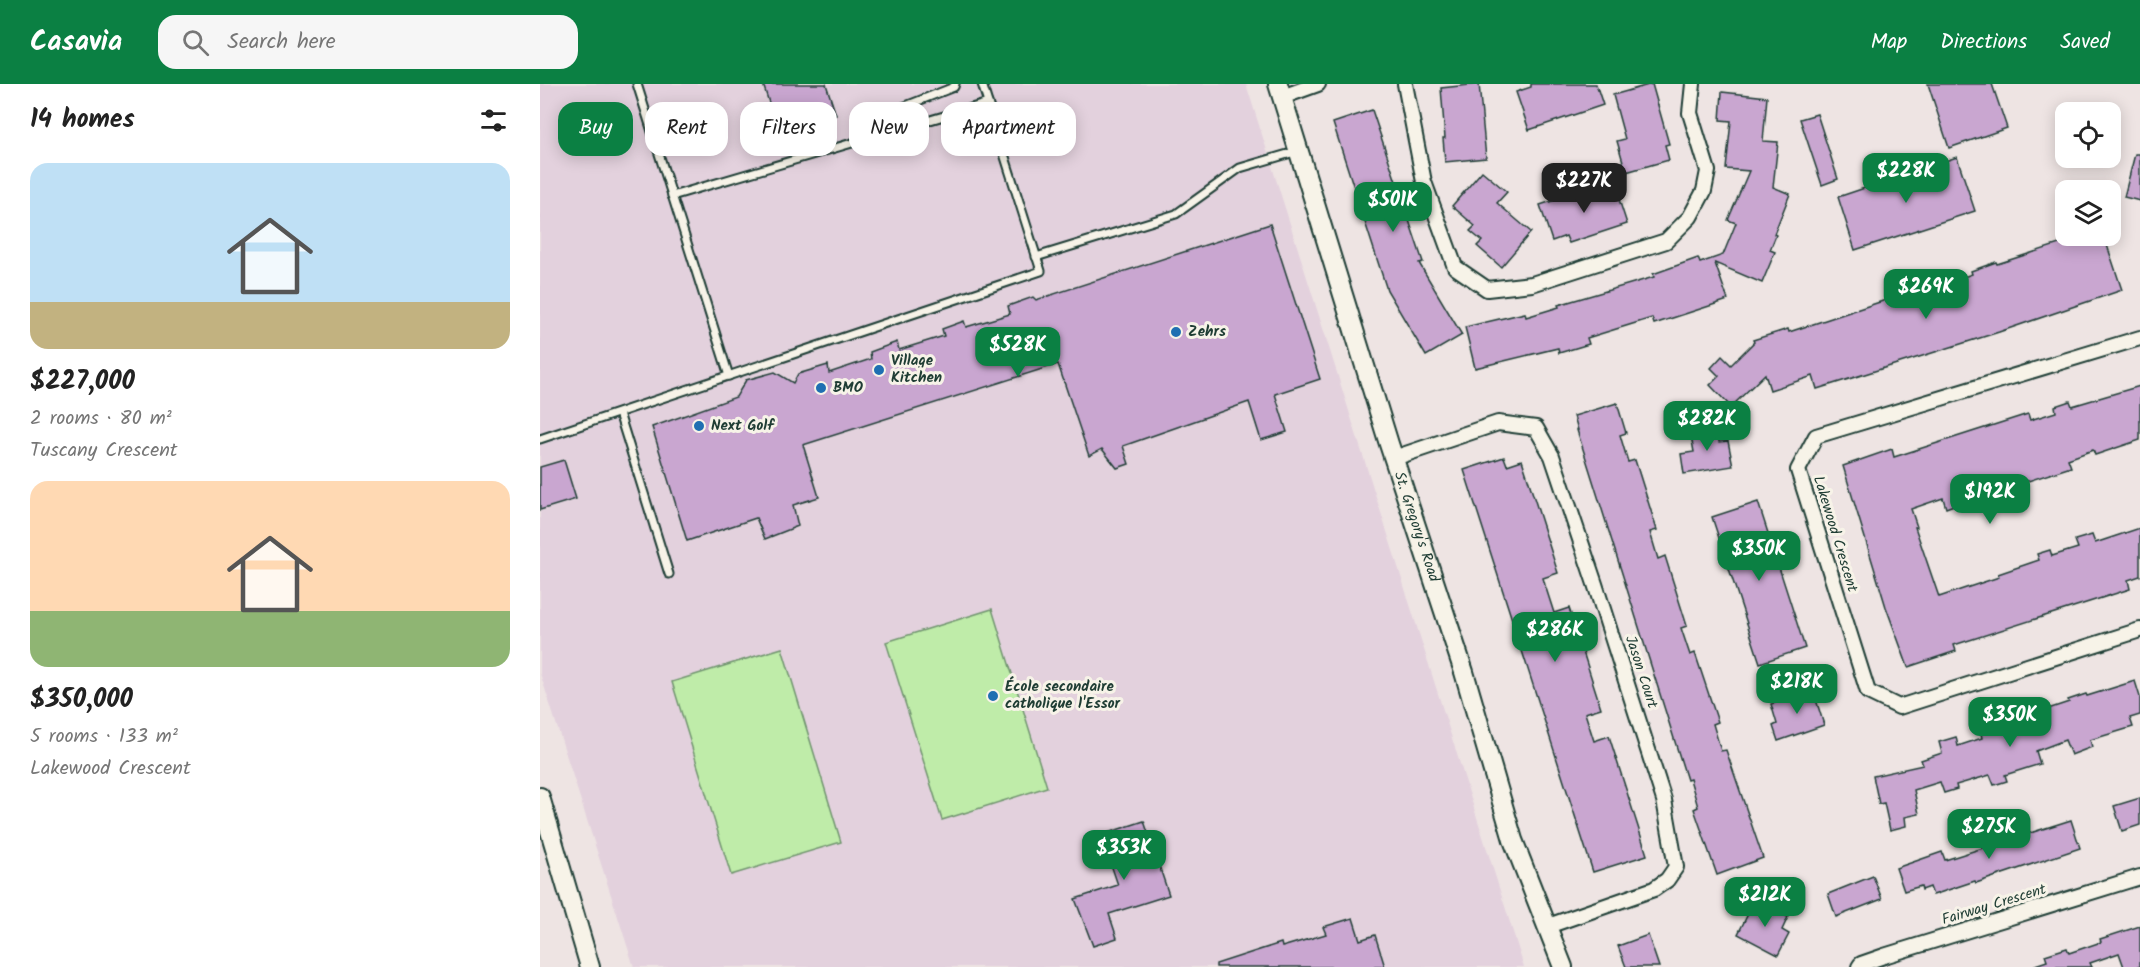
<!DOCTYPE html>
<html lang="en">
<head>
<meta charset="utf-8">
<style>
  body { margin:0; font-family:Kalam,sans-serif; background:#f6f6f6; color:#222; height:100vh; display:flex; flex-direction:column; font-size:22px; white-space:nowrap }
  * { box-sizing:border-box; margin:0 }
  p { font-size:20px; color:#767676 }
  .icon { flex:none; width:33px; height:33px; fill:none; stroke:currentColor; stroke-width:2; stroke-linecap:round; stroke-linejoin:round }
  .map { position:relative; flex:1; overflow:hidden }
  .panel { display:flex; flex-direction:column; background:#fff; width:540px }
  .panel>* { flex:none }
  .banner { position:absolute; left:18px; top:18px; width:570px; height:54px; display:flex; gap:12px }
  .fabs { position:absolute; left:1515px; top:18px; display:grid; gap:12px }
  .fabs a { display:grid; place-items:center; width:66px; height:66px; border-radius:12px; background:#fff; box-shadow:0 3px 15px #0003; font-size:30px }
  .price { position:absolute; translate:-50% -51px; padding:0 14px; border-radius:12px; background:#0b8043; color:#fff; font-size:20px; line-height:39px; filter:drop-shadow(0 2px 3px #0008) }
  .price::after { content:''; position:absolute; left:50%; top:36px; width:18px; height:14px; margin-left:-9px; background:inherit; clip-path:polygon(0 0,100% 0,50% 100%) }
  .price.current { background:#222; color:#fff }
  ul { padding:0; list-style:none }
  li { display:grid; align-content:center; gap:12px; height:318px; padding:0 30px }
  li span { display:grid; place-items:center; height:186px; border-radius:18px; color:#555 }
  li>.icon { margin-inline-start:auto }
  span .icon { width:108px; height:108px; fill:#fffc; stroke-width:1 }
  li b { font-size:26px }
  h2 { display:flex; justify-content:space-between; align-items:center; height:72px; padding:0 30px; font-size:26px }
  .tag { padding:0 21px; border-radius:18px; background:#fff; box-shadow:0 3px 15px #0003; font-size:21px; line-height:54px }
  .tag.current { background:#0b8043; color:#fff }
  header { display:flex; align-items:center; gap:36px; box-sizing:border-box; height:84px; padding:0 30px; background:#0b8043; color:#fff }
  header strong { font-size:28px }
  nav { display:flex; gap:33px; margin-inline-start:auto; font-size:21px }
  .search { width:420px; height:54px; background:#f6f6f6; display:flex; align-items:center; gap:15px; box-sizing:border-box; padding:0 21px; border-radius:18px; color:#767676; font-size:22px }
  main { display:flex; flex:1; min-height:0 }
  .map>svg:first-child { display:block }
  .built { fill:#e3d1dd }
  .green { fill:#bfeca9; stroke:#6f946e; stroke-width:1.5 }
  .building { fill:#c9a6d0; stroke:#1f3d34; stroke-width:1.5 }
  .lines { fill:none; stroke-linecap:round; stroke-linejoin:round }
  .lane-casing { stroke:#1f3d34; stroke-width:11 }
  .street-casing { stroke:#1f3d34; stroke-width:18 }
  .secondary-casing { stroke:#1f3d34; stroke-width:22 }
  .lane { stroke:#f7f3e8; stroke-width:7 }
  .street { stroke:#f7f3e8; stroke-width:14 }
  .secondary { stroke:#f7f3e8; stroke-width:18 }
  .poi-dot { fill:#1f6fb2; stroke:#f7f3e8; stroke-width:2 }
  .labels { text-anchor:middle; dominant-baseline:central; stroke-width:6; stroke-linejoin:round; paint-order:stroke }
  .poi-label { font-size:15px; font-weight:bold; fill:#1f3d34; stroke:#f7f3e8; text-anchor:start }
  .street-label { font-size:15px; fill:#1f3d34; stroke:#f7f3e8 }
</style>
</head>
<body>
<header>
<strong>Casavia</strong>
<div class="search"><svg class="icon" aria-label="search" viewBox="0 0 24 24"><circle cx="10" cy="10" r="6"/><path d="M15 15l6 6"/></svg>Search here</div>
<nav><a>Map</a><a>Directions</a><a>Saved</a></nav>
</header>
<main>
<section class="panel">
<h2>14 homes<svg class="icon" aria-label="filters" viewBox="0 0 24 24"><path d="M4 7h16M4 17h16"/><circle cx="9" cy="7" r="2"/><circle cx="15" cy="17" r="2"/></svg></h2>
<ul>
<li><span style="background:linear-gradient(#bfe0f5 75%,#c2b280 0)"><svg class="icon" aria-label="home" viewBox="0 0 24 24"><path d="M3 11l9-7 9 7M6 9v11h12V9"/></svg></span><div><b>$227,000</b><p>2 rooms · 80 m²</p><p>Tuscany Crescent</p></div></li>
<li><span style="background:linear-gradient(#ffd9b3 70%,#8fb573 0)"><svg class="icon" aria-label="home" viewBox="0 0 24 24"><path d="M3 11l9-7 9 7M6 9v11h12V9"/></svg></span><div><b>$350,000</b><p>5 rooms · 133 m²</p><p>Lakewood Crescent</p></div></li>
</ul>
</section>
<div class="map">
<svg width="1600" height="883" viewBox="0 0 1600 883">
  <rect width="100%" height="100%" fill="#eee4e3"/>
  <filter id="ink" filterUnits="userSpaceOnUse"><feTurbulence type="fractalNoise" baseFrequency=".0167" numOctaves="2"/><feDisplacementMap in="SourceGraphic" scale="12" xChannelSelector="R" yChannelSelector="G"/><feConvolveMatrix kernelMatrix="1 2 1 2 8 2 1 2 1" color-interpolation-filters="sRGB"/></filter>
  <g filter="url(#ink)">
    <!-- built -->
    <path class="built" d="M 0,0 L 706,0 L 984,883 L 94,883 L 0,589 Z"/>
    <!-- green -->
    <g class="green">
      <path d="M 452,525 L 507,703 L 402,736 L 346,558 Z"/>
      <path d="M 242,564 L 301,758 L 191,791 L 132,598 Z"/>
    </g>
    <!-- building -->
    <g class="building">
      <path d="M 223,0 L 286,0 L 296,31 L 239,50 Z"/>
      <path d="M 939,0 L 946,74 L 905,78 L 903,54 L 905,54 L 901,4 Z"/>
      <path d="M 991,0 L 1056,0 L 1063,21 L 989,46 L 976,8 L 991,3 Z"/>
      <path d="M 1112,0 L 1129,60 L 1125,61 L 1129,76 L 1086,88 L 1077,57 L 1085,55 L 1073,11 Z"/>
      <path d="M 1388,0 L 1452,0 L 1467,44 L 1409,64 Z"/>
      <path d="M 1182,8 L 1227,13 L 1223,57 L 1238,58 L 1233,103 L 1250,110 L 1234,150 L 1236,151 L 1230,166 L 1235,168 L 1222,199 L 1175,179 L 1188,216 L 1114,240 L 1112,234 L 1047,254 L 1049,260 L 1019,269 L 1018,264 L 935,284 L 925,243 L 985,229 L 986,233 L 1019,223 L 1018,221 L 1114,193 L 1113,190 L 1158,174 L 1160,179 L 1183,171 L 1196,139 L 1188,136 L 1209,87 L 1186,85 L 1191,37 L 1180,36 Z"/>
      <path d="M 832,26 L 883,178 L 879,179 L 922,251 L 886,272 L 847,206 L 793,39 Z"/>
      <path d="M 1277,30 L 1298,95 L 1282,101 L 1260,35 Z"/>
      <path d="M 1595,70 L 1600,70 L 1600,117 L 1584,113 Z"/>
      <path d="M 1417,73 L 1435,127 L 1315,166 L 1298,113 Z"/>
      <path d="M 942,87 L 967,108 L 957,119 L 991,148 L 961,183 L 937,162 L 942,157 L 930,147 L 935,142 L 912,122 Z"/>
      <path d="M 1073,97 L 1087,140 L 1029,159 L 1026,152 L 1012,157 L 1000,121 Z"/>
      <path d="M 730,140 L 780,295 L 735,310 L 747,348 L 721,356 L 709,318 L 583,362 L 589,380 L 577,384 L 562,365 L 549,372 L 518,280 L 263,361 L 279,413 L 253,421 L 258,442 L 225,455 L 216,434 L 147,457 L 112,343 L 196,313 L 206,296 L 235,288 L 253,299 L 258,290 L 288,281 L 289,289 L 331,275 L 330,268 L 357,258 L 359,266 L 404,252 L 402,245 L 424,237 L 426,243 L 470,230 L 468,222 L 493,213 L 496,216 Z"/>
      <path d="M 1544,152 L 1564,152 L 1582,206 L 1459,248 L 1277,305 L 1273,292 L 1230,306 L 1225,290 L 1191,323 L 1170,301 L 1179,292 L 1171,284 L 1182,272 L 1191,281 L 1214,258 L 1213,256 L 1248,245 L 1249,248 L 1361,211 L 1360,209 L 1387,200 L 1389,205 L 1432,190 L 1431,187 L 1456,178 L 1457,180 Z"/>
      <path d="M 1600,302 L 1600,356 L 1555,371 L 1553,366 L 1528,375 L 1531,383 L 1476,401 L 1475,399 L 1452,407 L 1449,399 L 1416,410 L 1419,419 L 1406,424 L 1403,414 L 1371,425 L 1377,443 L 1375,443 L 1399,513 L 1459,493 L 1458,490 L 1499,476 L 1497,470 L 1510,466 L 1512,472 L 1538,464 L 1535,456 L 1552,451 L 1555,459 L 1600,444 L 1600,492 L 1588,496 L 1590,505 L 1414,561 L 1416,567 L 1368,583 L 1346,523 L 1303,382 L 1352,365 L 1354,373 L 1488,330 L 1490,336 L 1516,328 L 1515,322 L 1530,317 L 1532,322 Z"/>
      <path d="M 1077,319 L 1086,349 L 1080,351 L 1088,378 L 1095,376 L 1117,446 L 1110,448 L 1118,475 L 1125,472 L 1147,542 L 1141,544 L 1150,571 L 1155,569 L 1178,638 L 1173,640 L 1181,667 L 1186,666 L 1223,774 L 1177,791 L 1154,725 L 1158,723 L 1150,695 L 1147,696 L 1037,346 L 1038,346 L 1034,332 Z"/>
      <path d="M 1176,341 L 1179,358 L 1188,357 L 1193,382 L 1144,390 L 1141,370 L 1154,368 L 1150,346 Z"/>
      <path d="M 964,373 L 967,381 L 982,376 L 1018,489 L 1003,494 L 1005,501 L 1014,529 L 1029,524 L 1061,624 L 1045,629 L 1054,657 L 1069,652 L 1107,771 L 1053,788 L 924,386 Z"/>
      <path d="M 24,376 L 36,415 L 0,426 L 0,383 Z"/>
      <path d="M 1218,418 L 1265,564 L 1220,579 L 1172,433 Z"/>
      <path d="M 1595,597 L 1600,613 L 1600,631 L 1590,634 L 1593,643 L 1550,656 L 1552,663 L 1531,671 L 1525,656 L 1496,667 L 1500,680 L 1465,691 L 1467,697 L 1454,701 L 1450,691 L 1416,701 L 1417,705 L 1404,709 L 1400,698 L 1374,706 L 1379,730 L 1365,733 L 1366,742 L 1350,746 L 1344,719 L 1339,720 L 1333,692 L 1383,681 L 1381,676 L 1402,669 L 1399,658 L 1416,653 L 1418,662 L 1442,654 L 1440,645 L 1459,639 L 1460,641 L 1529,618 L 1528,616 L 1546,610 L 1547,612 Z"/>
      <path d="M 1273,606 L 1284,641 L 1238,657 L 1233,642 L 1237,640 L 1231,620 Z"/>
      <path d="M 1600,714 L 1600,741 L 1582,747 L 1574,722 Z"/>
      <path d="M 1531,736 L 1540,764 L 1436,799 L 1435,797 L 1393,811 L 1390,803 L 1382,806 L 1381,802 L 1364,807 L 1356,784 L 1402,768 L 1405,776 Z"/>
      <path d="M 604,737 L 629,811 L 569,830 L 577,854 L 553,862 L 535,815 L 578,801 L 561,751 Z"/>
      <path d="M 1333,792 L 1342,815 L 1296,833 L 1288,810 Z"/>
      <path d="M 1215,816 L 1248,833 L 1242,846 L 1249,850 L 1238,871 L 1198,850 Z"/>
      <path d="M 813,834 L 820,856 L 835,851 L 845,883 L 676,883 L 676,880 L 741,859 L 742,863 L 786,850 L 783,843 Z"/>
      <path d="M 1600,842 L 1600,883 L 1584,883 L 1579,869 L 1550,879 L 1552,883 L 1495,883 L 1495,881 L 1507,877 L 1505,871 L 1527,864 L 1529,869 L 1561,858 L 1560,855 Z"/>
      <path d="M 1108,851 L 1119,883 L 1086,883 L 1078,862 Z"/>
    </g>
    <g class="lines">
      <!-- lane casing -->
      <g class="lane-casing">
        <g id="lane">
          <path d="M 97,0 L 189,292"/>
          <path d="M 345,30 L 414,3 L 415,0"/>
          <path d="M 132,112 L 448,19"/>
          <path d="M 496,173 L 636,130 L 700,84 L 758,67"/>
          <path d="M 79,329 L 129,490"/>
          <path d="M 0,355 L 501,187 L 442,0"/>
        </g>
      </g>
      <!-- street casing -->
      <g class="street-casing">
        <g id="street">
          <path d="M 865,0 L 884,98 L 915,183 L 947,205 L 992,200 L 1126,157 L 1150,133 L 1164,107 L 1168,87 L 1150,29 L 1153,0"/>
          <path d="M 742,13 L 778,0"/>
          <path d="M 1600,254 L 1276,352 L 1258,386 L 1328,608 L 1359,623 L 1600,546"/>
          <path d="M 854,374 L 958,339 L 996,344 L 1012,372 L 1055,500 L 1124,716 L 1136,783 L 1127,796 L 1114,805 L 1008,842"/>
          <path d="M 1319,883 L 1321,880 L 1344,872 L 1600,793"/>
        </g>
      </g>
      <!-- secondary casing -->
      <g class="secondary-casing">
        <g id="secondary">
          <path id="s1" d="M 738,0 L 849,360 L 924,588 L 973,756 L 1023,883"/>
          <path d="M 0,713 L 50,883"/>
        </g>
      </g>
      <!-- lane -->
      <use href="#lane" class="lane"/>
      <!-- street -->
      <use href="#street" class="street"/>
      <!-- secondary -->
      <use href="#secondary" class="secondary"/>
    </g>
  </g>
  <!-- markers -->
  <g class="poi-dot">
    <circle cx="636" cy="248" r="6"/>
    <circle cx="339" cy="286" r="6"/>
    <circle cx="281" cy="304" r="6"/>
    <circle cx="159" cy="342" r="6"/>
    <circle cx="453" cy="612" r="6"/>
  </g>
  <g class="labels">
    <!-- poi labels -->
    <g class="poi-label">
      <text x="648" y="248">Zehrs</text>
      <text x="351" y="277">Village<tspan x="351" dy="17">Kitchen</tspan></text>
      <text x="293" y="304">BMO</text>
      <text x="171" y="342">Next Golf</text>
      <text x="465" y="603">École secondaire<tspan x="465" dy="17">catholique l'Essor</tspan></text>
    </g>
    <!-- street labels -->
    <g class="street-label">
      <text stroke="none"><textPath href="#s1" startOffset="464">St. Gregory's Road</textPath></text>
      <text transform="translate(1295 450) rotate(73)">Lakewood Crescent</text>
      <text transform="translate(1101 588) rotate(72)">Jason Court</text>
      <text transform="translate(1454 821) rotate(-17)">Fairway Crescent</text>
    </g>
  </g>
</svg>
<div class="fabs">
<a><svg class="icon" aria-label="locate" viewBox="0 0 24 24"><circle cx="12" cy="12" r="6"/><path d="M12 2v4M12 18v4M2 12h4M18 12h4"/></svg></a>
<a><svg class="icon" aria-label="layers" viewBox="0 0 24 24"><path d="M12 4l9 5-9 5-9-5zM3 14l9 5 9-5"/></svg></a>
</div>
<b class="price" style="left:1366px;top:120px">$228K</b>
<b class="price current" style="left:1044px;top:130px">$227K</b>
<b class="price" style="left:853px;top:149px">$501K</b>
<b class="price" style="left:1386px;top:236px">$269K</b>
<b class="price" style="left:478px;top:294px">$528K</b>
<b class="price" style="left:1167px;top:368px">$282K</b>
<b class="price" style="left:1450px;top:441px">$192K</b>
<b class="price" style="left:1219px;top:498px">$350K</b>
<b class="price" style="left:1015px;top:579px">$286K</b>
<b class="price" style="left:1257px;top:631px">$218K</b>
<b class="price" style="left:1470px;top:664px">$350K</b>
<b class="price" style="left:1449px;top:776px">$275K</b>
<b class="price" style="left:584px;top:797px">$353K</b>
<b class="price" style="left:1225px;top:844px">$212K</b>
<div class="banner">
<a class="tag current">Buy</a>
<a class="tag">Rent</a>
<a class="tag">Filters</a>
<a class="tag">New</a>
<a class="tag">Apartment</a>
</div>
</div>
</main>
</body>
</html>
